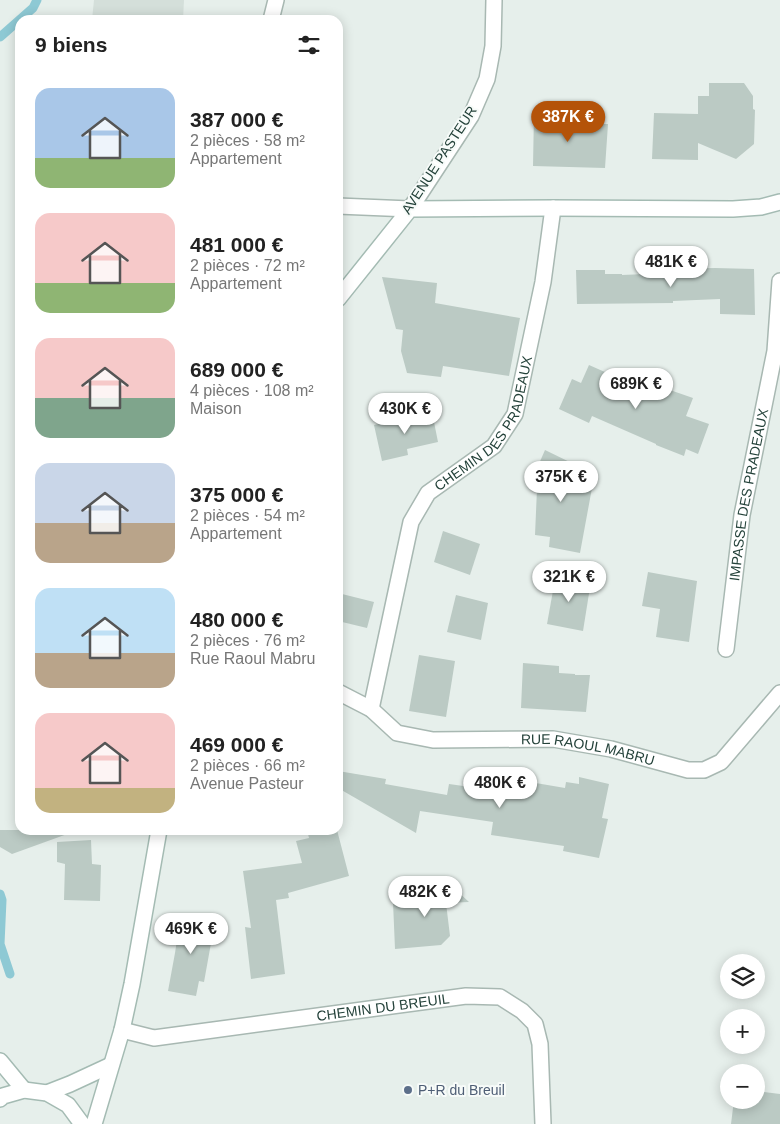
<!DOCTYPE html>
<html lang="fr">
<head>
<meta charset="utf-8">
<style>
  body { margin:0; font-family:Arial,sans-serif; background:#f2f2f2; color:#222; height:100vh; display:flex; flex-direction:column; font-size:19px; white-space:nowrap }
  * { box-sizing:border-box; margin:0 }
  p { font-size:16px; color:#767676 }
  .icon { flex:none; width:28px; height:28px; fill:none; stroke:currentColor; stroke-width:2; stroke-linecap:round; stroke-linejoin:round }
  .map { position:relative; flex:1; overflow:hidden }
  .sheet { position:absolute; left:15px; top:15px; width:328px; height:820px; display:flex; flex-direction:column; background:#fff; border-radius:15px; box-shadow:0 2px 12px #0003 }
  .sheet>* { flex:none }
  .tools { position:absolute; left:720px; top:954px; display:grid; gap:10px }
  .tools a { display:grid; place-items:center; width:45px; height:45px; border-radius:50%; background:#fff; box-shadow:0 2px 12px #0003; font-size:25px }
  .price { position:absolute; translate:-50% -42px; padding:0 11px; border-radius:18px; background:#fff; color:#222; font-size:16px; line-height:32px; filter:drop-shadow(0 1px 2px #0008) }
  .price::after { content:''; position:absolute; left:50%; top:30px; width:15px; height:11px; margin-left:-8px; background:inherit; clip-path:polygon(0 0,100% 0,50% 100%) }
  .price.active { background:#b45309; color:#fff }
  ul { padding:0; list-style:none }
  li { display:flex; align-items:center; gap:15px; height:125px; padding:0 20px }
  li span { display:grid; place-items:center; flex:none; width:140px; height:100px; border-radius:15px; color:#555 }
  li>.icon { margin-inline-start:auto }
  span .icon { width:60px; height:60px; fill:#fffc; stroke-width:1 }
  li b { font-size:21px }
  h2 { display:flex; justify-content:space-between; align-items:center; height:60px; padding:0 20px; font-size:21px }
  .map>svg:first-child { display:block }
  .built { fill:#d4dfda }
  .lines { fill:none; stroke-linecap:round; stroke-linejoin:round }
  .stream { stroke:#8ec9d4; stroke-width:9 }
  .building { fill:#bbcac4 }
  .service-casing { stroke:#a8b8b2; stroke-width:18 }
  .minor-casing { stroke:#a8b8b2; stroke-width:18 }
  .secondary-casing { stroke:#a4bbb3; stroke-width:18 }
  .service { stroke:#fff; stroke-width:15 }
  .minor { stroke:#fff; stroke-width:15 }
  .secondary { stroke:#fff; stroke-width:15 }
  .service-dot { fill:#5c6f8a; stroke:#f7fbf9; stroke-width:2 }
  .labels { text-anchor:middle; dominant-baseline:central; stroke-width:4; stroke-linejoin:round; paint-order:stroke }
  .street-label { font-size:14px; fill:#24423a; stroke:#f7fbf9 }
  .service-label { font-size:14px; fill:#4e5e75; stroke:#f7fbf9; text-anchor:start }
</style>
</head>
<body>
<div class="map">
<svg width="780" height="1124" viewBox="0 0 780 1124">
  <rect width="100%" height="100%" fill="#e6efeb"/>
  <!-- built -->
  <path class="built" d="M 94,0 L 184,0 L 183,20 L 92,20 Z"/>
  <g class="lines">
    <!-- stream -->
    <g class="stream">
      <path d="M 0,37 L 33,8 L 37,0"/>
      <path d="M 0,894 L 2,900 L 0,944 L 10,974"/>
    </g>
  </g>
  <!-- building -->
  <g class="building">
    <path d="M 709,83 L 744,83 L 753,96 L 753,109 L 755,110 L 754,144 L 736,159 L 698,143 L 698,160 L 652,159 L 654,113 L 698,114 L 698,96 L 709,96 Z"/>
    <path d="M 534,113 L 563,113 L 563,124 L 608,124 L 605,168 L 533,166 Z"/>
    <path d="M 715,268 L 754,269 L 755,315 L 720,314 L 720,299 L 673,301 L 673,303 L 577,304 L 576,270 L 605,270 L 605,274 L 622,274 L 622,275 L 669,273 L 669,269 Z"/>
    <path d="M 382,277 L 437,283 L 435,303 L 520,318 L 509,376 L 443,366 L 441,377 L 407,373 L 401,351 L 403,330 L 396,329 Z"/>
    <path d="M 589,365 L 641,388 L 644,381 L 693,398 L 686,416 L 709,424 L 698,454 L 686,449 L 684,456 L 656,445 L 656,444 L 592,416 L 589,423 L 559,409 L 572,379 L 581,383 Z"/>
    <path d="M 432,412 L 438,442 L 407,449 L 408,455 L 382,461 L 374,425 Z"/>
    <path d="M 545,450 L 582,468 L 575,484 L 592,488 L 580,553 L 549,547 L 550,537 L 535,535 L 538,466 Z"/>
    <path d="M 443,531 L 480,544 L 470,575 L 434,562 Z"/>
    <path d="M 648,572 L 697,581 L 689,642 L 656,637 L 660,609 L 642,606 Z"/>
    <path d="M 556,574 L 591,581 L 583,631 L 547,624 Z"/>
    <path d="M 342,594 L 374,602 L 367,628 L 338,621 Z"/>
    <path d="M 456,595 L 488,603 L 481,640 L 447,632 Z"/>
    <path d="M 419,655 L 455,661 L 446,717 L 409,711 Z"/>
    <path d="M 523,663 L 559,666 L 559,673 L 575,674 L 575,675 L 590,675 L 586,712 L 521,708 Z"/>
    <path d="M 338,771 L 386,779 L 385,784 L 447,795 L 449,784 L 499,791 L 501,777 L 565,788 L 566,782 L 579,784 L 579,777 L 609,784 L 602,818 L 608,819 L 599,858 L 563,851 L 564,846 L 491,835 L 493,822 L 420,811 L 416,833 L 338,788 Z"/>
    <path d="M 0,830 L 70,830 L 70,833 L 12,854 L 0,847 Z"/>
    <path d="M 307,830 L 337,830 L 349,876 L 288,893 L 289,898 L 276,900 L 285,974 L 251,979 L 245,927 L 251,928 L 243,871 L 302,863 L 296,841 L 309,838 Z"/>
    <path d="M 91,840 L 92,864 L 101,865 L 100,901 L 64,900 L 65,864 L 57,862 L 57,842 Z"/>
    <path d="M 442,877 L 469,902 L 446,903 L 450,936 L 441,945 L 395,949 L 393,902 L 423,901 Z"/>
    <path d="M 181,914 L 215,921 L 204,982 L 199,981 L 196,996 L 168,991 L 175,953 Z"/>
    <path d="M 756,1091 L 780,1094 L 780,1124 L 731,1124 L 734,1100 L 756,1100 Z"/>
  </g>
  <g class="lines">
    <!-- service casing -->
    <g class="service-casing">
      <g id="service">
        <path id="s1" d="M 122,1030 L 154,1038 L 466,996 L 500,997 L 522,1011 L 535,1024 L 540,1044 L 543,1124"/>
      </g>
    </g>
    <!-- minor casing -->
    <g class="minor-casing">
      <g id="minor">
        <path d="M 271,20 L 276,0"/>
        <path d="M 338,206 L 410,209 L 471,116 L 487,79 L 493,46 L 494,0"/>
        <path id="s2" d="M 726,649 L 742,515 L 775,351 L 780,281"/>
        <path id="s3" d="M 338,692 L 371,709 L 397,733 L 433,740 L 553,739 L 611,749 L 688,770 L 704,770 L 721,762 L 780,693"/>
        <path id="s4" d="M 371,709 L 411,522 L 428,493 L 494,446 L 515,414 L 543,282 L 553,208"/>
      </g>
    </g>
    <!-- secondary casing -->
    <g class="secondary-casing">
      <g id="secondary">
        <path d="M 338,299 L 410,209 L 553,208 L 733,209 L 761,207 L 780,202"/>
        <path d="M 0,1061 L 24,1090"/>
        <path d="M 47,1093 L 70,1084 L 111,1065"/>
        <path d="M 0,1099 L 3,1096 L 24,1090 L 47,1093 L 68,1105 L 82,1124"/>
        <path d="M 94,1124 L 122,1030 L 132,984 L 159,830"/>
      </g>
    </g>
    <!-- service -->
    <use href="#service" class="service"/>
    <!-- minor -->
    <use href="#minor" class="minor"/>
    <!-- secondary -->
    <use href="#secondary" class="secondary"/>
  </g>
  <!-- markers -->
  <circle class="service-dot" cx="408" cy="1090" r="5"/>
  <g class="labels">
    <!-- street labels -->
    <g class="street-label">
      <text transform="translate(439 160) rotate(-57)">AVENUE PASTEUR</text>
      <text stroke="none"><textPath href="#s4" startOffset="319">CHEMIN DES PRADEAUX</textPath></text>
      <text stroke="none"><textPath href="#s2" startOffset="156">IMPASSE DES PRADEAUX</textPath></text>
      <text stroke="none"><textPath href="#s3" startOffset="265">RUE RAOUL MABRU</textPath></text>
      <text stroke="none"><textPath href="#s1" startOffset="264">CHEMIN DU BREUIL</textPath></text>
    </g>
    <!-- service labels -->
    <g class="service-label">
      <text x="418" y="1090">P+R du Breuil</text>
    </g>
  </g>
</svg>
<div class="tools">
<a><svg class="icon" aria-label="layers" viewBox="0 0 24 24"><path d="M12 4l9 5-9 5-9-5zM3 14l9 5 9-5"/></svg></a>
<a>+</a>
<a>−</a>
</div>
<b class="price active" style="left:568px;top:143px">387K €</b>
<b class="price" style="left:671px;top:288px">481K €</b>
<b class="price" style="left:636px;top:410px">689K €</b>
<b class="price" style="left:405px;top:435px">430K €</b>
<b class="price" style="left:561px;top:503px">375K €</b>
<b class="price" style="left:569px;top:603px">321K €</b>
<b class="price" style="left:500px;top:809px">480K €</b>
<b class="price" style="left:425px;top:918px">482K €</b>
<b class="price" style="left:191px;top:955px">469K €</b>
<section class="sheet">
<h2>9 biens<svg class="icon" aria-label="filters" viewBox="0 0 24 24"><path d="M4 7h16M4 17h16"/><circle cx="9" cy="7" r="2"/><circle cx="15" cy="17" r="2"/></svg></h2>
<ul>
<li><span style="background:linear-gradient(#a9c7e8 70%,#8fb573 0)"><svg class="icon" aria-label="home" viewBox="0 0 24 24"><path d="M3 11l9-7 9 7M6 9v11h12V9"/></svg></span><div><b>387 000 €</b><p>2 pièces · 58 m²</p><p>Appartement</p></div></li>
<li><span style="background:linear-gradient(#f6c9c9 70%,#8fb573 0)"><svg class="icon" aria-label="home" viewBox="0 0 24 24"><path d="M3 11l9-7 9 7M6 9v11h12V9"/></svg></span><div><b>481 000 €</b><p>2 pièces · 72 m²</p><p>Appartement</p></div></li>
<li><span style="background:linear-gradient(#f6c9c9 60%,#7fa58c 0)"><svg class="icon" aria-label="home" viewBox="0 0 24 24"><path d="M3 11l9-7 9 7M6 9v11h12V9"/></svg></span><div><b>689 000 €</b><p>4 pièces · 108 m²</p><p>Maison</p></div></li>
<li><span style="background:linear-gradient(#c9d6e8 60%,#b9a48a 0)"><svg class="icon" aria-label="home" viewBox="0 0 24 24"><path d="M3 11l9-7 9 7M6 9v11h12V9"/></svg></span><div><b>375 000 €</b><p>2 pièces · 54 m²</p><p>Appartement</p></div></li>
<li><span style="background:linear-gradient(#bfe0f5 65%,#b9a48a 0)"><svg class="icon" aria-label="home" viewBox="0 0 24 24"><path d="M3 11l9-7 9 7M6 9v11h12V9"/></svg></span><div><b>480 000 €</b><p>2 pièces · 76 m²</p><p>Rue Raoul Mabru</p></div></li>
<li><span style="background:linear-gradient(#f6c9c9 75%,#c2b280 0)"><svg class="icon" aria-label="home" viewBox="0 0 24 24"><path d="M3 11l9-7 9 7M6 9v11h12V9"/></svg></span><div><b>469 000 €</b><p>2 pièces · 66 m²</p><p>Avenue Pasteur</p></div></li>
</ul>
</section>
</div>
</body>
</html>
